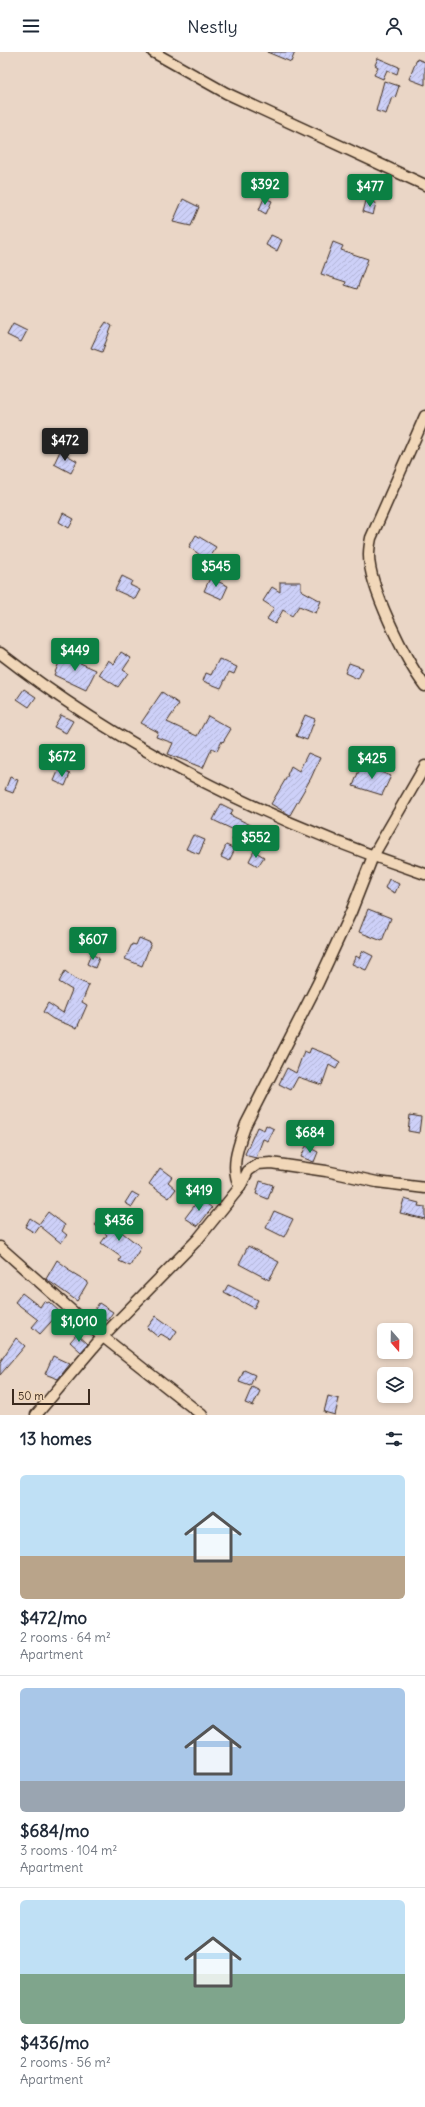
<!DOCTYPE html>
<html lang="en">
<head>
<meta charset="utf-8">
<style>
  body { margin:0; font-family:Delius,sans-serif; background:#f6f6f7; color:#1f2937; height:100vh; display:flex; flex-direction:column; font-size:15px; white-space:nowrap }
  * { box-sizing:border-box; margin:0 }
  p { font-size:13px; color:#747a83 }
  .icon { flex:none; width:22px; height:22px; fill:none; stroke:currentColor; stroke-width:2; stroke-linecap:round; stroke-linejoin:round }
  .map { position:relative; height:1363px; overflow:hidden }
  .details { display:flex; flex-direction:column; background:#fff; flex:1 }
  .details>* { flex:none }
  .needle { width:26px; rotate:160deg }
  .buttons { position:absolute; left:377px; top:1271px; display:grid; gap:8px }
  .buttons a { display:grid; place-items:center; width:36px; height:36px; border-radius:6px; background:#fff; box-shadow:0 2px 6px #0003; font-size:20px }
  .scale { position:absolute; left:12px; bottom:10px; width:78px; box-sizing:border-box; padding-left:4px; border:2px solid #3b2a1e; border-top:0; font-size:11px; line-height:14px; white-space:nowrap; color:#3b2a1e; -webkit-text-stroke:3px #f1d7b9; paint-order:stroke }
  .price { position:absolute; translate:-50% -34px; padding:0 9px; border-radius:4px; background:#0b8043; color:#fff; font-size:13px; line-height:26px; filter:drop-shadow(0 1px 2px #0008) }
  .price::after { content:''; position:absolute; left:50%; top:24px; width:12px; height:9px; margin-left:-6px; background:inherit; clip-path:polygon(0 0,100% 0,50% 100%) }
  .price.on { background:#222; color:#fff }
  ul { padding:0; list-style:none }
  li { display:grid; align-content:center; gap:8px; height:212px; padding:0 20px }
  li+li { border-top:1px solid #e0e1e3 }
  li span { display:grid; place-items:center; height:124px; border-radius:6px; color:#555 }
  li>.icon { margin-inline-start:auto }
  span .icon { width:72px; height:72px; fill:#fffc; stroke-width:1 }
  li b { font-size:17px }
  h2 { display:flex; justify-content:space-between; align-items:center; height:48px; padding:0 20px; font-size:17px }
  header { display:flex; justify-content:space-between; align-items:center; height:52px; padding:0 20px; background:#fff; font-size:18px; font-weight:600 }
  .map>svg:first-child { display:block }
  .building { fill:url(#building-hatch); stroke:#3b2a1e }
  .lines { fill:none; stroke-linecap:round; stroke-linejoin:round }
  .street-casing { stroke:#3b2a1e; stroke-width:13 }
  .street { stroke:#f1d7b9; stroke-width:10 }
</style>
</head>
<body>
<header><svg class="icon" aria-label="menu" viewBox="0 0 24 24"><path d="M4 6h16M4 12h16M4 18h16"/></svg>Nestly<svg class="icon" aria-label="person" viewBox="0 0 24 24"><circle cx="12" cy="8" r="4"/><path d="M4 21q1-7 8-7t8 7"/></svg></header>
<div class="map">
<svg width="425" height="1363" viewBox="0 0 425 1363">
  <defs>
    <pattern id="building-hatch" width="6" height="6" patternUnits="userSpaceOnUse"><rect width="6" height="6" fill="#cdd0f8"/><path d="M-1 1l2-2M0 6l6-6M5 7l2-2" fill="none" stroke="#b1b3d4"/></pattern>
  </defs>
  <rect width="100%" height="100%" fill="#ead6c6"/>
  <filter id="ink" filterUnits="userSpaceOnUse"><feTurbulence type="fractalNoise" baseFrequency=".025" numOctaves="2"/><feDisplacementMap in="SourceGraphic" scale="8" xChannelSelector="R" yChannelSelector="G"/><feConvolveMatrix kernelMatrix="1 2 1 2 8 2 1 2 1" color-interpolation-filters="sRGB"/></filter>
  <g filter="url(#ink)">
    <!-- building -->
    <g class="building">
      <path d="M 267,0 L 295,0 L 291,10 Z"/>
      <path d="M 378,6 L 399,15 L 397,22 L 387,18 L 383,27 L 374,23 L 378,15 L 375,13 Z"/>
      <path d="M 417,7 L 425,10 L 425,33 L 409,27 Z"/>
      <path d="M 384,29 L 399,34 L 395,46 L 392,45 L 386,62 L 376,59 Z"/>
      <path d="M 264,146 L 272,149 L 266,162 L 259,158 Z"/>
      <path d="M 183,147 L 199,155 L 191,174 L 173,170 Z"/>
      <path d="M 366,149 L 376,151 L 373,163 L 363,160 Z"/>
      <path d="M 271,183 L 282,188 L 277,199 L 266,193 Z"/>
      <path d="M 333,190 L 343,194 L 341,198 L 368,207 L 357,237 L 345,233 L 346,230 L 321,222 Z"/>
      <path d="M 106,270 L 112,274 L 102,300 L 91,296 L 97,283 Z"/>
      <path d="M 13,272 L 27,279 L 21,290 L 7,283 Z"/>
      <path d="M 60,399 L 77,409 L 71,421 L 54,412 Z"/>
      <path d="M 63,461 L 74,467 L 69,476 L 59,470 Z"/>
      <path d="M 196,483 L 216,495 L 207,508 L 189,495 Z"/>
      <path d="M 122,524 L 132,529 L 130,533 L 140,538 L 135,547 L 115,538 Z"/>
      <path d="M 210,526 L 228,534 L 222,547 L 204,539 Z"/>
      <path d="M 280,530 L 301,530 L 301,538 L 321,549 L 316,561 L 299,554 L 292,564 L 283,558 L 275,572 L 267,567 L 274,556 L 263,549 L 272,535 L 280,540 Z"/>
      <path d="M 121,600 L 131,606 L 123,618 L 128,621 L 118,635 L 99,623 L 108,608 L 114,612 Z"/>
      <path d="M 62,603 L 96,618 L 86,638 L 54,623 Z"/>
      <path d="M 219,607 L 237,615 L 234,622 L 229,620 L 221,636 L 203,629 L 206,621 L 211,623 Z"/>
      <path d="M 349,611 L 363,616 L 358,627 L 345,621 Z"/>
      <path d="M 24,637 L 36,645 L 29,655 L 17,647 Z"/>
      <path d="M 162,640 L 179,652 L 167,670 L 197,684 L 208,664 L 231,677 L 223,690 L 222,689 L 217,699 L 212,696 L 203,716 L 168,702 L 173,691 L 156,685 L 158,680 L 141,671 Z"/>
      <path d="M 61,663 L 73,669 L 66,681 L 54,675 Z"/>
      <path d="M 305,663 L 315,667 L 307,688 L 296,684 Z"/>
      <path d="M 308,701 L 320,706 L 311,726 L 290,763 L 271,752 L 288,723 L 287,723 L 291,714 L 299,719 Z"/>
      <path d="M 361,713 L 391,724 L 382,743 L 353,734 Z"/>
      <path d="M 59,717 L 70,722 L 65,734 L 54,729 Z"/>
      <path d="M 10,725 L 18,728 L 13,741 L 5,738 Z"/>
      <path d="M 221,752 L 233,758 L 230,763 L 259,777 L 249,797 L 232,788 L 236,779 L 213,768 Z"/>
      <path d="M 193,783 L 205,788 L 199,802 L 186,797 Z"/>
      <path d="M 226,793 L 235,797 L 229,809 L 221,805 Z"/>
      <path d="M 254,799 L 264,805 L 258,814 L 249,809 Z"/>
      <path d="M 389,827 L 399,832 L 395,841 L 385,836 Z"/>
      <path d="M 368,857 L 391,866 L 382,889 L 359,880 Z"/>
      <path d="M 139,886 L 151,891 L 142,914 L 125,907 L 132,892 L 136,893 Z"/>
      <path d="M 363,899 L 373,904 L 366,918 L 352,912 L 356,904 L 359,906 Z"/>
      <path d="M 91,902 L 99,906 L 95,916 L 87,912 Z"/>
      <path d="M 65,919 L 75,927 L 89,933 L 82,950 L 87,953 L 77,976 L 53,967 L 43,960 L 48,951 L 63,961 L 72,938 L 59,930 Z"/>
      <path d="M 311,996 L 332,1004 L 332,1005 L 340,1010 L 336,1017 L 329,1013 L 322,1033 L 298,1025 L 291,1038 L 279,1032 L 287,1016 L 296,1021 L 304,999 L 309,1001 Z"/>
      <path d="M 410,1063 L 421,1065 L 419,1081 L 408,1079 Z"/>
      <path d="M 266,1073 L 274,1077 L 268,1089 L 263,1087 L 256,1106 L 248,1104 L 245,1102 L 257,1075 L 264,1078 Z"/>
      <path d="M 306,1094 L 318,1100 L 314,1110 L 301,1105 Z"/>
      <path d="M 160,1116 L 172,1125 L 168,1130 L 176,1137 L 169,1146 L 149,1132 Z"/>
      <path d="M 260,1129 L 273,1133 L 268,1147 L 256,1142 Z"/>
      <path d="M 132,1140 L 139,1144 L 132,1155 L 125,1151 Z"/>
      <path d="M 200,1146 L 212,1156 L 198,1174 L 185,1166 Z"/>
      <path d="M 404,1147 L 419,1151 L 418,1154 L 425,1155 L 425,1167 L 400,1161 Z"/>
      <path d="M 274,1159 L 293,1167 L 284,1185 L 266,1176 Z"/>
      <path d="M 48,1160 L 65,1173 L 62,1179 L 67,1183 L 61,1191 L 40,1174 L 35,1181 L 25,1175 L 30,1166 L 39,1172 Z"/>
      <path d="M 102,1165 L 141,1195 L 130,1214 L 119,1209 L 121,1205 L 101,1191 L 107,1183 L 95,1173 Z"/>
      <path d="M 248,1194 L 279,1210 L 269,1228 L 239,1212 Z"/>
      <path d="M 57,1208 L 69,1217 L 68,1218 L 88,1230 L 77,1249 L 46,1227 Z"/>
      <path d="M 228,1233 L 258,1248 L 254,1256 L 224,1240 Z"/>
      <path d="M 22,1241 L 40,1255 L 44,1249 L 47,1251 L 49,1250 L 60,1260 L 40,1282 L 32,1275 L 38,1268 L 15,1250 Z"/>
      <path d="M 99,1251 L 113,1260 L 107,1269 L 93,1260 Z"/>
      <path d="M 156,1264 L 177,1279 L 171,1288 L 161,1282 L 158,1285 L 147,1276 Z"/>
      <path d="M 77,1282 L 88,1292 L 81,1300 L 70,1290 Z"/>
      <path d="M 16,1286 L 25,1294 L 0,1323 L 0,1310 Z"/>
      <path d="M 53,1304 L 70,1312 L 58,1327 L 45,1322 Z"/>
      <path d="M 244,1318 L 255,1323 L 250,1334 L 239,1330 Z"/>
      <path d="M 252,1335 L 260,1339 L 253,1354 L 245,1351 Z"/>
      <path d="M 328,1344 L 339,1347 L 335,1363 L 324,1360 Z"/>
    </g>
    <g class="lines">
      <!-- street casing -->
      <g class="street-casing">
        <g id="street">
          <path d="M 153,0 L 226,41 L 425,133"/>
          <path d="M 425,364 L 371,486 C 370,491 369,497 369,502 C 368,533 406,609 425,634"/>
          <path d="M 0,601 C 127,700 273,771 425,822"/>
          <path d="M 240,1135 C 229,1115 239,1092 246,1072 L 318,931 L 351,860 L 373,804 L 425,714"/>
          <path d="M 0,1195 L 88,1273 L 202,1363"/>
          <path d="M 36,1363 L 103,1284 L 198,1187 L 240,1135 L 248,1119 L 258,1112 L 271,1111 L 326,1119 L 377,1130 L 425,1136"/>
        </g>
      </g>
      <!-- street -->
      <use href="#street" class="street"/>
    </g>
  </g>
</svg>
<div class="buttons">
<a><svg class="needle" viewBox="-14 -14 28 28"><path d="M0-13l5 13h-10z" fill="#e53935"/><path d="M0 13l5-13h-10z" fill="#747a83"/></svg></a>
<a><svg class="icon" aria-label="layers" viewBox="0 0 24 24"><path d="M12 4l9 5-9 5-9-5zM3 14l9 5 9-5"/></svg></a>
</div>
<div class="scale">50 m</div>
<b class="price" style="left:265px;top:154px">$392</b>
<b class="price" style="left:370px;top:156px">$477</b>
<b class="price on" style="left:65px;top:410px">$472</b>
<b class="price" style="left:216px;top:536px">$545</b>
<b class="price" style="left:75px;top:620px">$449</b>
<b class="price" style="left:62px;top:726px">$672</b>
<b class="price" style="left:372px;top:728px">$425</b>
<b class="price" style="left:256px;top:807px">$552</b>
<b class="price" style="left:93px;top:909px">$607</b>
<b class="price" style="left:310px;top:1102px">$684</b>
<b class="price" style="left:199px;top:1160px">$419</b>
<b class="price" style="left:119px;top:1190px">$436</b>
<b class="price" style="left:79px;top:1291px">$1,010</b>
</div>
<section class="details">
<h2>13 homes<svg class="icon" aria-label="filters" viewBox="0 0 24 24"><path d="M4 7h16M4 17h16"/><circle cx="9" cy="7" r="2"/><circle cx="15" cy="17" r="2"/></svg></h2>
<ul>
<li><span style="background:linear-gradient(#bfe0f5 65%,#b9a48a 0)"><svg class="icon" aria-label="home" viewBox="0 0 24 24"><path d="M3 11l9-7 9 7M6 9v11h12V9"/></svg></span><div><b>$472/mo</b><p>2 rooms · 64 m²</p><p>Apartment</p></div></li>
<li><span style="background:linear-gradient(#a9c7e8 75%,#9aa5b1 0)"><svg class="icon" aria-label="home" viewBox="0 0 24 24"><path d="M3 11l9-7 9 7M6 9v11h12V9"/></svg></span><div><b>$684/mo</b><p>3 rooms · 104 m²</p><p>Apartment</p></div></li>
<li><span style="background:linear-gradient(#bfe0f5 60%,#7fa58c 0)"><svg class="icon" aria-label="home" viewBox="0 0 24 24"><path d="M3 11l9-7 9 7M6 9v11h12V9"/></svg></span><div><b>$436/mo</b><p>2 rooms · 56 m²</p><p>Apartment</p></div></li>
</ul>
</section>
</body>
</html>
